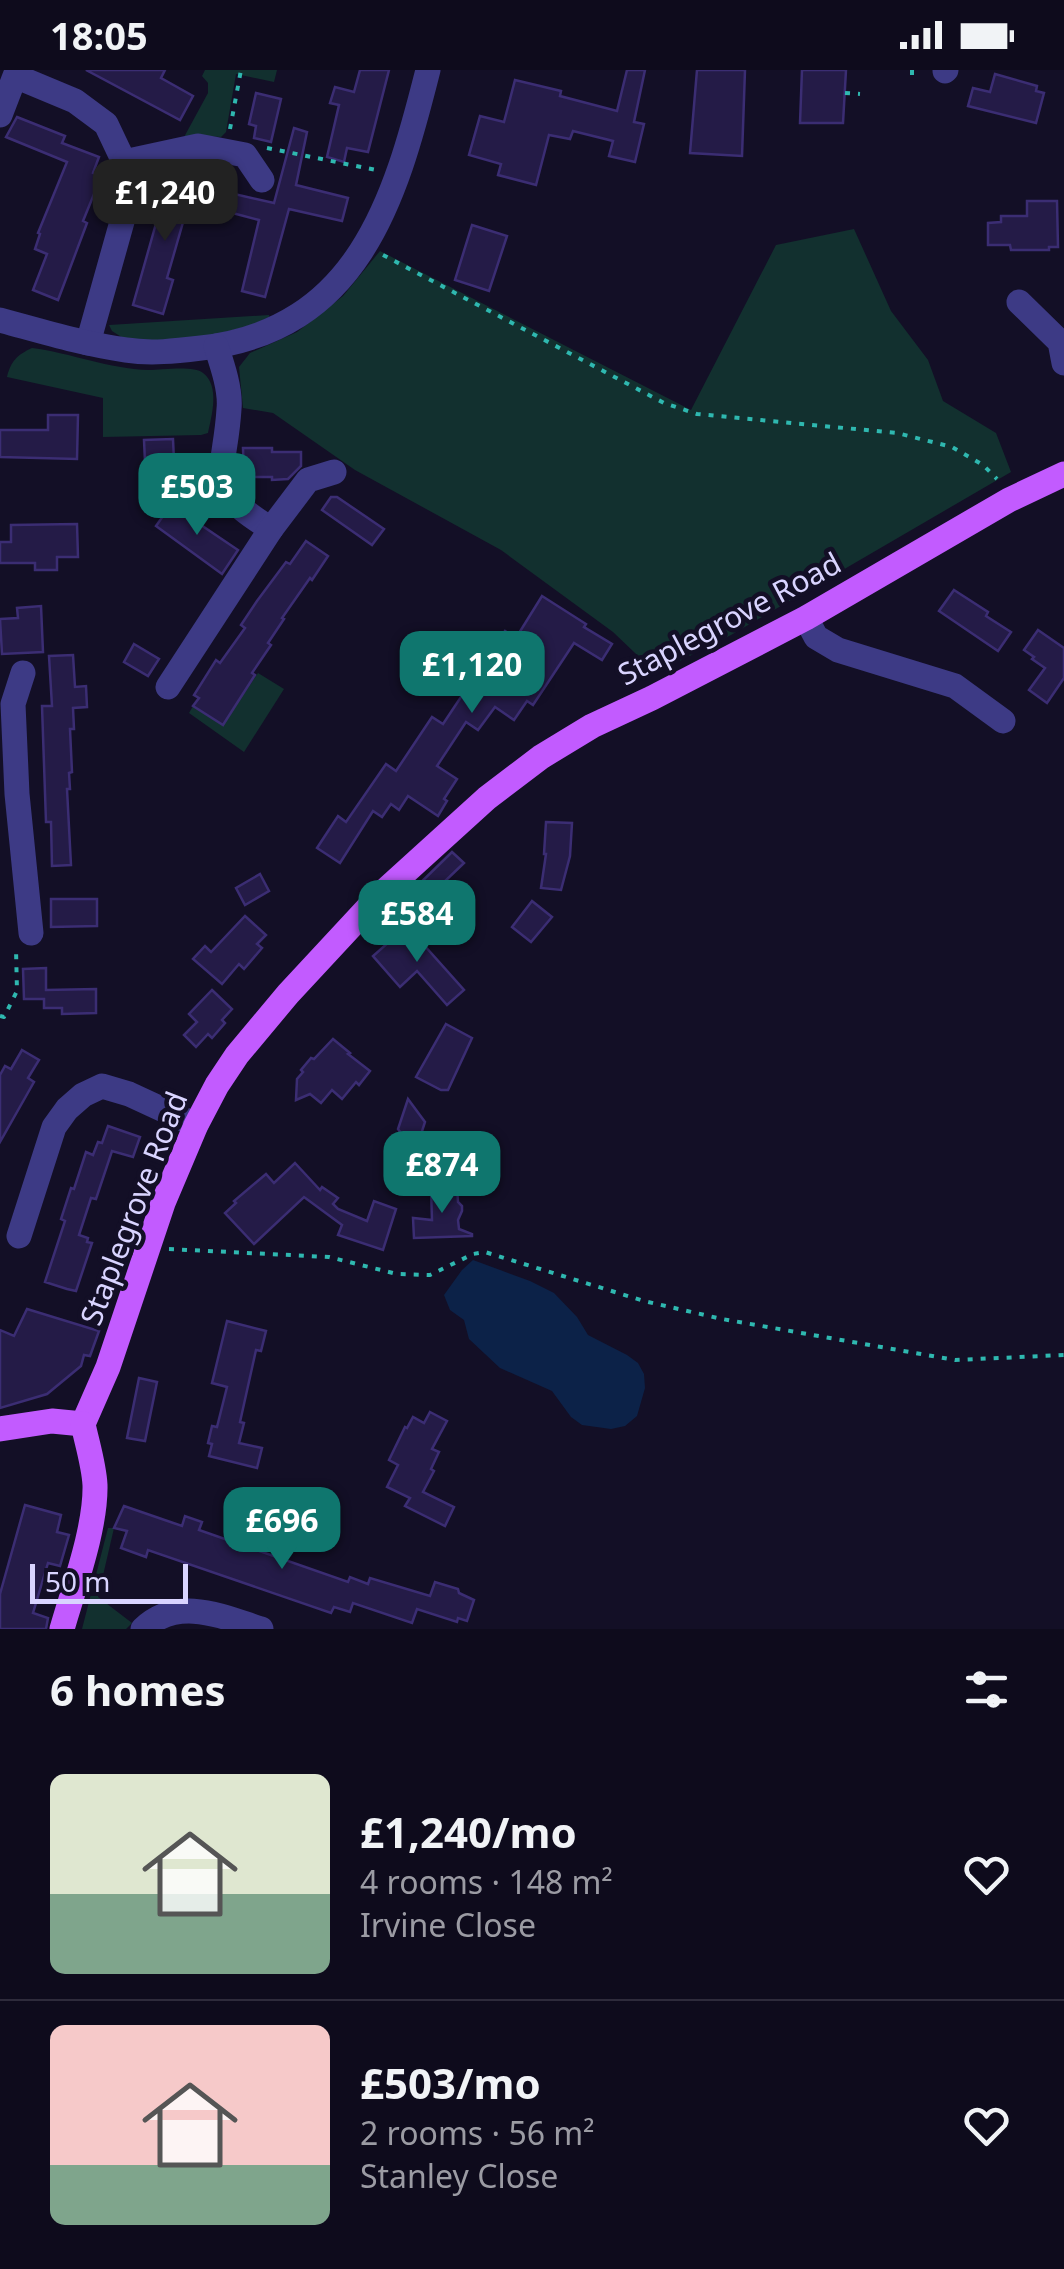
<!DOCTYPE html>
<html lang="en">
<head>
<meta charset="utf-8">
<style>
  body { margin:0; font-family:"Noto Sans",sans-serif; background:#1c1929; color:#f1f3f6; height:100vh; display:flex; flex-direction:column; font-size:38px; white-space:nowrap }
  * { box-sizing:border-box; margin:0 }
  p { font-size:32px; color:#9b9ba3 }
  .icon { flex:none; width:55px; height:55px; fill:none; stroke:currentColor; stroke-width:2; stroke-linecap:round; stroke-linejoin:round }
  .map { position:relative; height:1559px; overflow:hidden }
  .drawer { display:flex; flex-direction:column; background:#0e0b1c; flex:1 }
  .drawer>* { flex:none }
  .scale { position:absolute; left:30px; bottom:25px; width:158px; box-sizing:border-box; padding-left:10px; border:5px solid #d9d4ff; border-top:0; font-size:28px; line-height:35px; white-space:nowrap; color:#d9d4ff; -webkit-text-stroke:8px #130f26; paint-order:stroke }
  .price { position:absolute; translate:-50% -85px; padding:0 22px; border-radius:20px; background:#0f766e; color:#fff; font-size:32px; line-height:65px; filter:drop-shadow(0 2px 5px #0008) }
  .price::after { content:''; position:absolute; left:50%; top:60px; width:30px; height:22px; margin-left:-15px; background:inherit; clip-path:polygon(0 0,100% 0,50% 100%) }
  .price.selected { background:#222; color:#fff }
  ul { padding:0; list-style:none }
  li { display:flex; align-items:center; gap:30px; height:250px; padding:0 50px }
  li+li { border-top:2px solid #2e2b3b }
  li span { display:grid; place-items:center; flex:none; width:280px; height:200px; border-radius:15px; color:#555 }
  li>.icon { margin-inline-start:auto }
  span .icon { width:120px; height:120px; fill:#fffc; stroke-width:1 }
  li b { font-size:42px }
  h2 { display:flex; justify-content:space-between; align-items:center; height:120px; padding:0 50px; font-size:42px }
  .status { display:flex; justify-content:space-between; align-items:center; height:70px; padding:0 50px; background:#0e0b1c; direction:ltr }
  .status svg { height:28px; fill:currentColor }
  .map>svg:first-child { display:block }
  .green { fill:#12302f }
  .water { fill:#0c2248 }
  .building { fill:#241b47; stroke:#3b2d73; stroke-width:2.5 }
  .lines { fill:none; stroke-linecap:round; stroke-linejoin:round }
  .path { stroke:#2fb8b0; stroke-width:4; stroke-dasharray:5 8; stroke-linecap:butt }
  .minor { stroke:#3d3a85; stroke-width:25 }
  .major { stroke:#c25bff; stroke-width:25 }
  .labels { text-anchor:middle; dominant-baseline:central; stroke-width:9; stroke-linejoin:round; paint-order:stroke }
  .street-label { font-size:30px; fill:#d9d4ff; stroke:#130f26 }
</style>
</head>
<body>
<div class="status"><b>18:05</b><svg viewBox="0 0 49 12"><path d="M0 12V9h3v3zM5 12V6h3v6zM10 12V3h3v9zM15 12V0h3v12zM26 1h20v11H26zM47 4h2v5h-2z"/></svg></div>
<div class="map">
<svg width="1064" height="1559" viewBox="0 0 1064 1559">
  <rect width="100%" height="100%" fill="#130f26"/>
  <!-- green -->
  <g class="green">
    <path d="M 205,0 L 277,0 L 274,12 L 236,4 L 226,62 L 221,67 L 205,66 L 183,69 L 208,23 L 208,13 L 202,6 Z"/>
    <path d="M 854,159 L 891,241 L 928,290 L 943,331 L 996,363 L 1011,402 L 731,565 L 656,603 L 613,562 L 501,480 L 355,400 L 273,343 L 243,338 L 239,297 L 250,283 L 297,262 L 343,226 L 380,181 L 691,340 L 776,175 Z"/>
    <path d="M 269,245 L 269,247 L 252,255 L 195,270 L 126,270 L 112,261 L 109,255 Z"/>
    <path d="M 32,278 C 71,283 109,299 149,300 C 161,300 194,295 203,303 C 220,316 212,345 208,363 L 201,365 L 103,367 L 103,328 L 7,307 C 11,291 17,285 32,278 Z"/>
    <path d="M 258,603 L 284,619 L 244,682 L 189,643 L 193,636 L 223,655 Z"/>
    <path d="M 108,1458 L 114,1458 L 98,1527 L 132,1553 L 126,1559 L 82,1559 Z"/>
  </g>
  <!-- water -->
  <path class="water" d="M 473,1190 L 530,1211 L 554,1223 L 577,1247 L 588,1265 L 627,1285 L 638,1293 L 644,1304 L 645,1318 L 637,1346 L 625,1356 L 611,1359 L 582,1355 L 571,1347 L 552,1321 L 500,1298 L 469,1269 L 464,1250 L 450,1240 L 444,1225 L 462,1200 Z"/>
  <!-- building -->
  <g class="building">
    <path d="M 86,0 L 165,0 L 161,8 L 193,26 L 180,50 Z"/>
    <path d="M 360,0 L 389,0 L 368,82 L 347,78 L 344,92 L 327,87 L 339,35 L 330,33 L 335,17 L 354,22 Z"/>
    <path d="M 627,0 L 645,0 L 634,52 L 644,54 L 635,92 L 609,86 L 613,71 L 573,61 L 570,69 L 549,65 L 536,115 L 498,105 L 501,94 L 469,85 L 480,46 L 504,52 L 515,10 L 561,21 L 560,26 L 617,41 Z"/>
    <path d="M 697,0 L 745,0 L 742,86 L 690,83 Z"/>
    <path d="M 802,0 L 846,0 L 843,53 L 800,53 Z"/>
    <path d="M 995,4 L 1037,16 L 1036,21 L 1044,23 L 1036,53 L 968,36 L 973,18 L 990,22 Z"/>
    <path d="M 256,23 L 281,29 L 271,72 L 254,68 L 256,56 L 249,54 Z"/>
    <path d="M 17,47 L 65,66 L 62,73 L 99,87 L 93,103 L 101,107 L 83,151 L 87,153 L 58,230 L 33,220 L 47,184 L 35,179 L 40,164 L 38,163 L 67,92 L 6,67 Z"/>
    <path d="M 294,58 L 307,62 L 296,115 L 348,128 L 342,151 L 289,139 L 265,227 L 242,221 L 259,150 L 225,141 L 230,123 L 274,133 Z"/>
    <path d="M 177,97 L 195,103 L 192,113 L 194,114 L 167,208 L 173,210 L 163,244 L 133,235 L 155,157 L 171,107 L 174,108 Z"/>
    <path d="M 1027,131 L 1057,131 L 1058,177 L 1049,177 L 1049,180 L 1011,180 L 1010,175 L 988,175 L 988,153 L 1001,152 L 1001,146 L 1027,146 Z"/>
    <path d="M 472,155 L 507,166 L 489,221 L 455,210 Z"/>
    <path d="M 48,345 L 78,345 L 77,389 L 0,387 L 0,360 L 48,360 Z"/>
    <path d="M 173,369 L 174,391 L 177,391 L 177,419 L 151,420 L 150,391 L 145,392 L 144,370 Z"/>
    <path d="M 243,378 L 272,378 L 272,382 L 301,382 L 301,396 L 288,409 L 272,410 L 272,407 L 244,407 Z"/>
    <path d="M 331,427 L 337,427 L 384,459 L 372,475 L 322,440 Z"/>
    <path d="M 173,432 L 200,451 L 198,453 L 238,480 L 222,504 L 156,456 Z"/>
    <path d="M 77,454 L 78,487 L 57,487 L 57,500 L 35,500 L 35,493 L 0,493 L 0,472 L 11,472 L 11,455 Z"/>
    <path d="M 306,471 L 328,486 L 312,510 L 310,508 L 282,548 L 284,549 L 268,573 L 271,575 L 252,603 L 255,605 L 223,655 L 193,636 L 199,628 L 194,625 L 216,590 L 220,593 L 245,558 L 241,555 L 257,531 L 286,492 L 290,494 Z"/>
    <path d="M 954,520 L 988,542 L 986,546 L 1011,562 L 998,581 L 939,541 Z"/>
    <path d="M 542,526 L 586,554 L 584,557 L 612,574 L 602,590 L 574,573 L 533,635 L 527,631 L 514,650 L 495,637 L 478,660 L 466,652 L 437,696 L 457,709 L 444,729 L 447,731 L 438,746 L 408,726 L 399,740 L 391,734 L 382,747 L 373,741 L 340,793 L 317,778 L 338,746 L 346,752 L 386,694 L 396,701 L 432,647 L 443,654 L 505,561 L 516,568 Z"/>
    <path d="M 41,536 L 43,582 L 2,584 L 0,549 L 18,548 L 17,538 Z"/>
    <path d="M 1038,560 L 1064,578 L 1064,608 L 1047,633 L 1029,620 L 1045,598 L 1032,589 L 1034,587 L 1024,580 Z"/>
    <path d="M 134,574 L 159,589 L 148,606 L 124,592 Z"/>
    <path d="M 73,585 L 75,617 L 86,616 L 87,637 L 73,638 L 74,659 L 70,659 L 72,702 L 69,703 L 70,719 L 67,719 L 71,795 L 52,796 L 51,752 L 46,752 L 42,636 L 52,636 L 49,586 Z"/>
    <path d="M 546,752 L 572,753 L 570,786 L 561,820 L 541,818 L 546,784 L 544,784 Z"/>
    <path d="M 452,782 L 464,793 L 443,813 L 449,819 L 428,838 L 412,821 Z"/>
    <path d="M 260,804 L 269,821 L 245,835 L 236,818 Z"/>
    <path d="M 51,829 L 97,829 L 97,856 L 51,857 Z"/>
    <path d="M 532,831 L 552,847 L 531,872 L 512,857 Z"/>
    <path d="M 245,846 L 266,865 L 257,874 L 262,878 L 244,899 L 239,894 L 222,914 L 193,889 L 205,876 L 211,882 Z"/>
    <path d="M 407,856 L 464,920 L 447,935 L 417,901 L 400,917 L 373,886 Z"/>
    <path d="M 46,898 L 46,920 L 96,919 L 96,943 L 62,944 L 62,938 L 44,938 L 44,929 L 24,929 L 23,899 Z"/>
    <path d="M 212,920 L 232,939 L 222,950 L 225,953 L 212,968 L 208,964 L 196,977 L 184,965 L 197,952 L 189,944 Z"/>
    <path d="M 446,954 L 472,968 L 448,1020 L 441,1020 L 416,1007 Z"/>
    <path d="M 333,969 L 350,983 L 348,984 L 370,1001 L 359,1015 L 356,1012 L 342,1029 L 332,1020 L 321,1033 L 310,1024 L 296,1030 L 297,1009 L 303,1002 L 301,1000 L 311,988 L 314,989 Z"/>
    <path d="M 22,980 L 39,990 L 28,1008 L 34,1012 L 0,1072 L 0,1005 L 5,996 L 11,999 Z"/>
    <path d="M 408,1029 L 425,1052 L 415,1083 L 398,1059 Z"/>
    <path d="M 108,1056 L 140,1067 L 133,1087 L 112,1081 L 96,1129 L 91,1128 L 79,1165 L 88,1168 L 87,1172 L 92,1173 L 76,1221 L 67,1219 L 45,1212 L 65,1151 L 61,1149 L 71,1118 L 74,1119 L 86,1082 L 93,1085 L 98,1072 L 102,1073 Z"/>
    <path d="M 295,1093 L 320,1120 L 322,1117 L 338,1128 L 333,1134 L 338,1139 L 367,1151 L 374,1131 L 396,1139 L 383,1180 L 338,1165 L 342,1155 L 304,1127 L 254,1174 L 225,1143 L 236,1133 L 234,1131 L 266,1104 L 274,1113 Z"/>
    <path d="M 457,1116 L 458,1132 L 462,1136 L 462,1141 L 458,1150 L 459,1159 L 472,1164 L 472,1166 L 414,1168 L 413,1148 L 432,1150 L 431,1117 Z"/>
    <path d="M 27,1239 L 99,1261 L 90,1286 L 84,1285 L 81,1296 L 47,1324 L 0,1338 L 0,1260 L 14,1266 Z"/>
    <path d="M 227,1251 L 266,1261 L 261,1281 L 256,1280 L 240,1352 L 244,1353 L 239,1373 L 262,1378 L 257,1398 L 209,1386 L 212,1374 L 208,1373 L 212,1356 L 217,1357 L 227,1317 L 212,1313 Z"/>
    <path d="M 139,1308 L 157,1312 L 145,1371 L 127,1368 Z"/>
    <path d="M 430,1342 L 447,1351 L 432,1379 L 439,1382 L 431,1399 L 434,1401 L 423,1422 L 454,1437 L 445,1456 L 405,1436 L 410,1428 L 387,1417 L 398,1395 L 389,1390 L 405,1357 L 407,1358 L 413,1347 L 424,1353 Z"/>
    <path d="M 25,1435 L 61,1445 L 57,1462 L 69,1465 L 60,1496 L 48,1493 L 33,1543 L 48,1548 L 46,1559 L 0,1559 L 0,1524 Z"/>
    <path d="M 124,1436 L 182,1456 L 185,1446 L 202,1452 L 199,1460 L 348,1512 L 350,1507 L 368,1514 L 370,1508 L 430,1526 L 435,1512 L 458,1519 L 459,1523 L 474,1530 L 467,1551 L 458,1548 L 457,1552 L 417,1539 L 412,1553 L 353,1533 L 350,1542 L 334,1537 L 331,1543 L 148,1480 L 146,1487 L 121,1478 L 127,1461 L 114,1458 Z"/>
  </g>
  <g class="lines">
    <!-- path -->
    <g class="path">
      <path d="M 912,0 L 912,10"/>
      <path d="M 845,23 L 860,24"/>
      <path d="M 230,59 L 241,0"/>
      <path d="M 267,78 L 376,100"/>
      <path d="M 383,185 L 664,333 L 697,344 L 897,363 L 952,377 L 983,395 L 997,409"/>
      <path d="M 0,946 L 4,947 L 17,921 L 16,879"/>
      <path d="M 169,1179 L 329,1187 L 397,1204 L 430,1205 L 473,1184 L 485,1182 L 644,1231 L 722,1249 L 955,1290 L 1064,1285"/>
    </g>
    <!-- minor -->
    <g class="minor">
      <path d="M 945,1 L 946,0"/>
      <path d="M 0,45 L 15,6 L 75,31 L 106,54 L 124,92 L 129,117 L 125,141 L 88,273"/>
      <path d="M 124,92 L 198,76 L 245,85 L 262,110"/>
      <path d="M 1019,232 L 1060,272 L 1064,293"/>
      <path d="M 0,250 C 41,261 83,274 126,280 C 151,284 176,281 201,278 C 358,260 395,131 428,0"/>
      <path d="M 216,276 C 222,294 231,320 229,339 C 225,407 201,416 271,459"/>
      <path d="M 806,548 L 816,567 L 838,580 L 955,616 L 1003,651"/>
      <path d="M 23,603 L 13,634 L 17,724 L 31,863"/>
      <path d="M 168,617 L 271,459 L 308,410 L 334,402"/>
      <path d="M 19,1166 L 54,1057 L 67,1039 L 83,1025 L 102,1016 L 129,1024 L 196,1055"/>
      <path d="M 143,1559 C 178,1526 221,1546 261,1559"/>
    </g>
    <!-- major -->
    <g class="major">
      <path d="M 83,1354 L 108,1297 L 163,1133 L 196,1055 L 217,1015 L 237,985 L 288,924 L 379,826 L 487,728 L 541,687 L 592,656 L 652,628 L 806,548 L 1009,430 L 1064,404"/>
      <path d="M 0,1359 L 52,1351 L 83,1354"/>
      <path d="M 62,1559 C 74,1517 96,1458 95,1415 C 94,1395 87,1373 83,1354"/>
    </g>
  </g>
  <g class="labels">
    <!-- street labels -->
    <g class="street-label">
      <text transform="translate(729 548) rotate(-28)">Staplegrove Road</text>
      <text transform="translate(133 1138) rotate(-69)">Staplegrove Road</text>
    </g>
  </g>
</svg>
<div class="scale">50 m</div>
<b class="price selected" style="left:165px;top:174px">£1,240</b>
<b class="price" style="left:197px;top:468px">£503</b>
<b class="price" style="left:472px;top:646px">£1,120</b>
<b class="price" style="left:417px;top:895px">£584</b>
<b class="price" style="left:442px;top:1146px">£874</b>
<b class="price" style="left:282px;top:1502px">£696</b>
</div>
<section class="drawer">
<h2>6 homes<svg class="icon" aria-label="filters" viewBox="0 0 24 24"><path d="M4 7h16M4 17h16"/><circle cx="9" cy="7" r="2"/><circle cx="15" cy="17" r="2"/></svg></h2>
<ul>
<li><span style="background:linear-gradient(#dfe7d0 60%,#7fa58c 0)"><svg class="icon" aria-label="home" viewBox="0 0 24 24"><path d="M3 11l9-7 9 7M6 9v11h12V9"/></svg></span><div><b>£1,240/mo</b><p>4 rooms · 148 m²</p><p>Irvine Close</p></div><svg class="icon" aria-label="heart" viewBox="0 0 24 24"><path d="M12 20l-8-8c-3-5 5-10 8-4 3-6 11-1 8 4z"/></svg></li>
<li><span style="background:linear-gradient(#f6c9c9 70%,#7fa58c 0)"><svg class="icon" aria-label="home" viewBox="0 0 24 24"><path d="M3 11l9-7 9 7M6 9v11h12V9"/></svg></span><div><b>£503/mo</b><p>2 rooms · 56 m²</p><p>Stanley Close</p></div><svg class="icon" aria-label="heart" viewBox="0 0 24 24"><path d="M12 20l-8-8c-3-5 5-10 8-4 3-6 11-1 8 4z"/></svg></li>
</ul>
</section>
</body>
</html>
